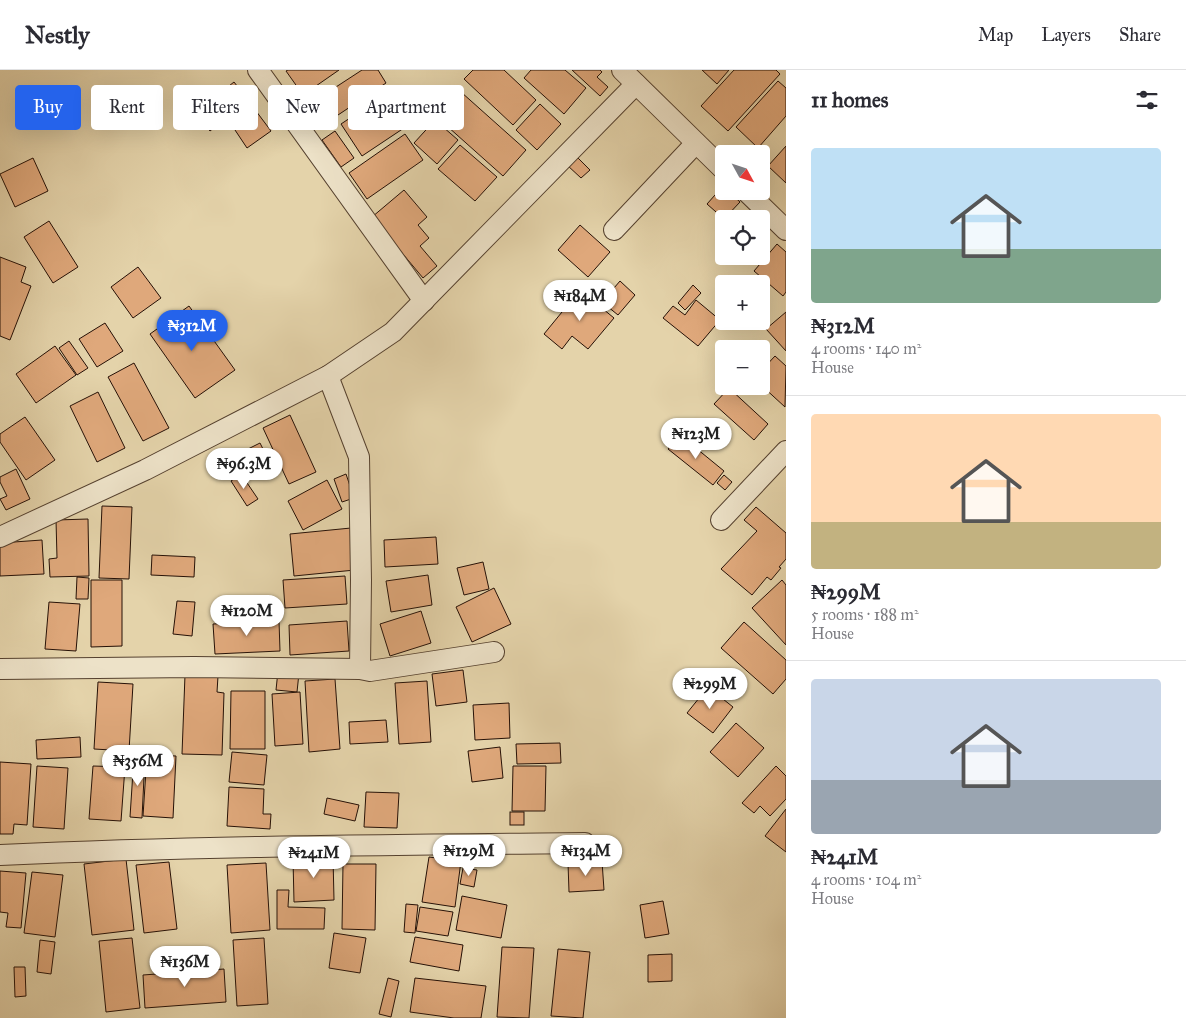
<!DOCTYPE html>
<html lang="en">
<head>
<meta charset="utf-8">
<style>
  body { margin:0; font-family:"IM FELL Great Primer",serif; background:#f7f7f7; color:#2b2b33; height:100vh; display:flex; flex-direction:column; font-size:19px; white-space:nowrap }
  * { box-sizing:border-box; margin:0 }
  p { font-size:16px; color:#7c7c81 }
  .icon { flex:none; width:28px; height:28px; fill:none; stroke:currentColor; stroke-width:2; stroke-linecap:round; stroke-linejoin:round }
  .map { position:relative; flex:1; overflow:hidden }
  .panel { display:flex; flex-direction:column; background:#fff; width:400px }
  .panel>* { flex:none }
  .top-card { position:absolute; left:15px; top:15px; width:475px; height:45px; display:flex; gap:10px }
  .needle { width:32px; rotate:130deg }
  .buttons { position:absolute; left:715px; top:75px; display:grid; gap:10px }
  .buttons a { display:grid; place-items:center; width:55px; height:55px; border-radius:5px; background:#fff; box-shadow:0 5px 20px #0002; font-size:25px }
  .price { position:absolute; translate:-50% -42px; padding:0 11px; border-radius:18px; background:#fff; color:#222; font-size:16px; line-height:32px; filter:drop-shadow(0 1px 2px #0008) }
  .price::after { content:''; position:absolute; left:50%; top:30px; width:15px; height:11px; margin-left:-8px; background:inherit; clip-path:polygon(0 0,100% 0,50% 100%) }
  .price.selected { background:#2563eb; color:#fff }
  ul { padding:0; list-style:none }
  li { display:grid; align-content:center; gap:10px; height:265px; padding:0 25px }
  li+li { border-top:1px solid #e1e1e2 }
  li span { display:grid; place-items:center; height:155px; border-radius:5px; color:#555 }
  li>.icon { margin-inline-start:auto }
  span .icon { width:90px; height:90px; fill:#fffc; stroke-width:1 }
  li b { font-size:21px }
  h2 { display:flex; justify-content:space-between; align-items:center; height:60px; padding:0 25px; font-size:21px }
  .chip { padding:0 18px; border-radius:5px; background:#fff; box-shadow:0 5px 20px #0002; font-size:18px; line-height:45px }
  .chip.selected { background:#2563eb; color:#fff }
  header { display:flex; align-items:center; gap:30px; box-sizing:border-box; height:70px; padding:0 25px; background:#fff; border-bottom:1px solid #e1e1e2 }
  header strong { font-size:24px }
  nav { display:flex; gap:28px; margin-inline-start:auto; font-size:18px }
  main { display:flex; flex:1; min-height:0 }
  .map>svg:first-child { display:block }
  .building { fill:#dfa87b; stroke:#251006 }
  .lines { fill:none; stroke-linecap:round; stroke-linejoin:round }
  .minor-casing { stroke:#55412f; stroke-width:22 }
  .minor { stroke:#ede2c8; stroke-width:20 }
</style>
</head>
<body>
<header>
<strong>Nestly</strong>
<nav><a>Map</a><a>Layers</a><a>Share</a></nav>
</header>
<main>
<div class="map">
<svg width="786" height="948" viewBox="0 0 786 948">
  <rect width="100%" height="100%" fill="#e4d3aa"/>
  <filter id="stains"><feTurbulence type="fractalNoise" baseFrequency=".004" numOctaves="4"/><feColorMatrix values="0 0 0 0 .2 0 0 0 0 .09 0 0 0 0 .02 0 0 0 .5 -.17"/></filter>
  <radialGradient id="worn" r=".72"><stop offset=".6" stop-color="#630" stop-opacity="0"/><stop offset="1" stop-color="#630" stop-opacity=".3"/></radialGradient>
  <!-- building -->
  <g class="building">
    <path d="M 288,0 L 339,0 L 303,25 L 286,1 Z"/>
    <path d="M 362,0 L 378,0 L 386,13 L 329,51 L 316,30 Z"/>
    <path d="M 473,0 L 504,0 L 536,30 L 513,55 L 464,9 Z"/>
    <path d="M 531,0 L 565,0 L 586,18 L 564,44 L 524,8 Z"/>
    <path d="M 572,0 L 600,0 L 602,2 L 597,7 L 608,17 L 600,26 Z"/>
    <path d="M 702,0 L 729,0 L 717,14 Z"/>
    <path d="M 734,0 L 776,0 L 780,4 L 728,61 L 701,36 Z"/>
    <path d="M 778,11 L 786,18 L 786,46 L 758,78 L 736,57 Z"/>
    <path d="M 234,12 L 248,30 L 210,61 L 195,43 Z"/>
    <path d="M 392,20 L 413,52 L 362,86 L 341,54 Z"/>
    <path d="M 461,22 L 526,80 L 503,106 L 438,48 Z"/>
    <path d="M 540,34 L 561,54 L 537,80 L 516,60 Z"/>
    <path d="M 256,41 L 271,61 L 247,78 L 233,57 Z"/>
    <path d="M 435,50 L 458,70 L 437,94 L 414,73 Z"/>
    <path d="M 335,61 L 354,88 L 341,97 L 322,70 Z"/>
    <path d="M 405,64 L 423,90 L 367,129 L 349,103 Z"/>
    <path d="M 460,75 L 497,107 L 475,131 L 438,99 Z"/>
    <path d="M 786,76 L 786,113 L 768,96 Z"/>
    <path d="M 576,86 L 590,100 L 581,108 L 567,95 Z"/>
    <path d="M 33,88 L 48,121 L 15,137 L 0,104 Z"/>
    <path d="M 723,116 L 724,121 L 728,121 L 740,132 L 724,149 L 707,134 Z"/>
    <path d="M 404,120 L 427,147 L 418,155 L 429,168 L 420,176 L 437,196 L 423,208 L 372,147 Z"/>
    <path d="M 49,151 L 78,197 L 53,213 L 24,167 Z"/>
    <path d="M 580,155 L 610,182 L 588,207 L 558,180 Z"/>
    <path d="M 777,174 L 786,182 L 786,222 L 783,226 L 754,201 Z"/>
    <path d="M 0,187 L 26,197 L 21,212 L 31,216 L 10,270 L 0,266 Z"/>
    <path d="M 138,197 L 161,228 L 133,248 L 111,217 Z"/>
    <path d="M 620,211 L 635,225 L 618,245 L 602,232 Z"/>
    <path d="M 693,215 L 701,223 L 685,240 L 678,233 Z"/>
    <path d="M 580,220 L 614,248 L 588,279 L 572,266 L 562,279 L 544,264 Z"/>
    <path d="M 696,230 L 720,250 L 698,276 L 663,248 L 673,236 L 685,245 Z"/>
    <path d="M 189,236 L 235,300 L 195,328 L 150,264 Z"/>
    <path d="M 786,242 L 786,281 L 766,259 Z"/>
    <path d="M 105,253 L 123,281 L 97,297 L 79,269 Z"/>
    <path d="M 69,271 L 88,298 L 77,305 L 59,278 Z"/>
    <path d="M 55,276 L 76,305 L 36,333 L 16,304 Z"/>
    <path d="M 775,286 L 786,296 L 785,337 L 761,315 L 761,301 Z"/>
    <path d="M 134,293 L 169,358 L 143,371 L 108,307 Z"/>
    <path d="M 729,318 L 768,354 L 754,370 L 714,334 Z"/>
    <path d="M 98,322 L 125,378 L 97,392 L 70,336 Z"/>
    <path d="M 290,345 L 316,402 L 289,414 L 263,358 Z"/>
    <path d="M 25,347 L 55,390 L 26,410 L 0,372 L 0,364 Z"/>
    <path d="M 680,365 L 724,401 L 713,415 L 668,379 Z"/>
    <path d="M 260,373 L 272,397 L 246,410 L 234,386 Z"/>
    <path d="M 232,382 L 240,404 L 230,408 L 222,386 Z"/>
    <path d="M 16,399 L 30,429 L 6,440 L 0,429 L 7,426 L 0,412 L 0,407 Z"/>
    <path d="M 241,404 L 258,429 L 247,436 L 231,411 Z"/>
    <path d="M 346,404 L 354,428 L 342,432 L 334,409 Z"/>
    <path d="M 724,405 L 732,412 L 725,420 L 717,413 Z"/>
    <path d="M 327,410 L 342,439 L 303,460 L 288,431 Z"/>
    <path d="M 102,436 L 132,437 L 129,509 L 99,508 Z"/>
    <path d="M 756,437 L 786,463 L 786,489 L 779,497 L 781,498 L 771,510 L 767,507 L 752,525 L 721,499 L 757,461 L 744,450 Z"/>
    <path d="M 88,449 L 89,506 L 50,507 L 49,489 L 57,488 L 56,450 Z"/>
    <path d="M 351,458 L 355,500 L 294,506 L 290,464 Z"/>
    <path d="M 436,467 L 438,494 L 385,497 L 384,470 Z"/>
    <path d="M 42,470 L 44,504 L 0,506 L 0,473 Z"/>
    <path d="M 152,485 L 195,487 L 194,507 L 151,505 Z"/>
    <path d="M 483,492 L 489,519 L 464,525 L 457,498 Z"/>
    <path d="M 428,505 L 432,535 L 391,542 L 386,511 Z"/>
    <path d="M 345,506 L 347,534 L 285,538 L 283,510 Z"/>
    <path d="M 77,507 L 89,508 L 88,529 L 76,529 Z"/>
    <path d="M 91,510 L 122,510 L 122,576 L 91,577 Z"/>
    <path d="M 782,510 L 786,515 L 786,575 L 752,538 Z"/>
    <path d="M 494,518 L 511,554 L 472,572 L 456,537 Z"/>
    <path d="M 177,531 L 195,532 L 192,566 L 173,564 Z"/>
    <path d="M 49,532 L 80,534 L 76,581 L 45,579 Z"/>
    <path d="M 421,541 L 431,573 L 390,586 L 380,554 Z"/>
    <path d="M 279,551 L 280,581 L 215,584 L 213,554 Z"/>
    <path d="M 347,551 L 349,581 L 290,585 L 289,555 Z"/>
    <path d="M 744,552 L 786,590 L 786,609 L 773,624 L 721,578 Z"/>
    <path d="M 463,600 L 467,632 L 436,636 L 432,604 Z"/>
    <path d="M 278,601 L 299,603 L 297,622 L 276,620 Z"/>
    <path d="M 185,605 L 218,606 L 217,622 L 224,623 L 222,685 L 182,684 Z"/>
    <path d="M 335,609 L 340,679 L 309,682 L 305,611 Z"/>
    <path d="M 427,611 L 431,672 L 399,674 L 395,613 Z"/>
    <path d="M 98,612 L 133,614 L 129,681 L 94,679 Z"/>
    <path d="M 708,617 L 733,637 L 713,663 L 687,643 Z"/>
    <path d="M 231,621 L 265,621 L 265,679 L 230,679 Z"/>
    <path d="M 300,622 L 303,674 L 275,676 L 272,624 Z"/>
    <path d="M 509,633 L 510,668 L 475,670 L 473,635 Z"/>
    <path d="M 386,650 L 388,672 L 350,674 L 349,652 Z"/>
    <path d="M 736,653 L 764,678 L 738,707 L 710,682 Z"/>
    <path d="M 80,667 L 81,687 L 37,689 L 36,670 Z"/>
    <path d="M 560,673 L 561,693 L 517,694 L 516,674 Z"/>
    <path d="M 500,677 L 503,708 L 472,712 L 468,681 Z"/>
    <path d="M 232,682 L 267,685 L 264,715 L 229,712 Z"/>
    <path d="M 147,685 L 176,686 L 173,748 L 143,746 Z"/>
    <path d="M 134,686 L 145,687 L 142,748 L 130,747 Z"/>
    <path d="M 0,692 L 31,694 L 27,755 L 14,754 L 13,764 L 0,764 Z"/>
    <path d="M 37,696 L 68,698 L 64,759 L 33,757 Z"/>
    <path d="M 93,696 L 125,697 L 121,751 L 89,749 Z"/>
    <path d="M 513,696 L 546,696 L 545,741 L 512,741 Z"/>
    <path d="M 776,696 L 786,706 L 786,729 L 770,746 L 760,736 L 754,743 L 742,733 Z"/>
    <path d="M 229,717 L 264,719 L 263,744 L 271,744 L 270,759 L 227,756 Z"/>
    <path d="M 366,722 L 399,723 L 397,758 L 364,757 Z"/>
    <path d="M 327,728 L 359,735 L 355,751 L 324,744 Z"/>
    <path d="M 786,739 L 786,782 L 765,766 Z"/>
    <rect x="510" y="742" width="14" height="13"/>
    <path d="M 333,787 L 334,830 L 294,832 L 293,789 Z"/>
    <path d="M 429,787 L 461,791 L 455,837 L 422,832 Z"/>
    <path d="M 126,789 L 134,860 L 92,865 L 84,794 Z"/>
    <path d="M 602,791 L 604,820 L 569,822 L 568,793 Z"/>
    <path d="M 169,792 L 177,859 L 144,863 L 136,795 Z"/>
    <path d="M 266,793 L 270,860 L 231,863 L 227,795 Z"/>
    <path d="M 343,794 L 376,794 L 375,860 L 342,859 Z"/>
    <path d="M 463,798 L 477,800 L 474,817 L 460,814 Z"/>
    <path d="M 0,801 L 26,803 L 21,858 L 6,857 L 8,843 L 0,842 Z"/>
    <path d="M 32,802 L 63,805 L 55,867 L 24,863 Z"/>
    <path d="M 277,820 L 289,820 L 288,837 L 325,838 L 324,859 L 277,859 Z"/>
    <path d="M 462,826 L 507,835 L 501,868 L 456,860 Z"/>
    <path d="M 663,831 L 669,864 L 645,868 L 640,835 Z"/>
    <path d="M 406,834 L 418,835 L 415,863 L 404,862 Z"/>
    <path d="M 420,837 L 453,842 L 448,866 L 416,861 Z"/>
    <path d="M 334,863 L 366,868 L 360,903 L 329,898 Z"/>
    <path d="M 415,867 L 463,875 L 459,901 L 410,892 Z"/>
    <path d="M 132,868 L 140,938 L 106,942 L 99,871 Z"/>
    <path d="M 264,868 L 268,934 L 237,936 L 233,870 Z"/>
    <path d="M 40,870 L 55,872 L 51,904 L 37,902 Z"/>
    <path d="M 502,877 L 534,878 L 529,948 L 497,947 Z"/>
    <path d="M 558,879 L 590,882 L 583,948 L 551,946 Z"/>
    <path d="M 672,884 L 672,911 L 648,912 L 648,885 Z"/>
    <path d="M 14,897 L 25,897 L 26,926 L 15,927 Z"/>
    <path d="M 224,899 L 226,932 L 145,938 L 143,905 Z"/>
    <path d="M 388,908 L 399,911 L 391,947 L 379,944 Z"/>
    <path d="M 415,908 L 486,916 L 481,948 L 454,948 L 410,942 Z"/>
  </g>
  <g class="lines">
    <!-- minor casing -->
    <g class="minor-casing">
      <g id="minor">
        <path d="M 258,0 L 424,231"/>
        <path d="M 622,0 L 724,100"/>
        <path d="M 746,121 L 786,160"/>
        <path d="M 614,160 L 696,73"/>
        <path d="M 328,306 L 359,387 L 361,510 L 360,599"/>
        <path d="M 721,450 L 786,381"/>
        <path d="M 0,467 L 145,400 L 328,306 L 393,262 L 636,14"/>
        <path d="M 0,599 L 194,597 L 360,599 L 370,601 L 494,582"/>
        <path d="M 0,785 C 195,776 390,775 585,773"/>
      </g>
    </g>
    <!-- minor -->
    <use href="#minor" class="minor"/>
  </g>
  <rect width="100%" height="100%" filter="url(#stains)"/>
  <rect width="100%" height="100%" fill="url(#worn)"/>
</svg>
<div class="buttons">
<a><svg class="needle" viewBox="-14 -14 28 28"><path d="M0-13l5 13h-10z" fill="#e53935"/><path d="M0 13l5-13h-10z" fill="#7c7c81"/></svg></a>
<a><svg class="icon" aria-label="locate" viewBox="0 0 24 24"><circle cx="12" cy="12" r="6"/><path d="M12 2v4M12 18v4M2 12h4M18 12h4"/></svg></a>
<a>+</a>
<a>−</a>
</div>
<b class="price" style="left:580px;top:252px">₦184M</b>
<b class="price selected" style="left:192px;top:282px">₦312M</b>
<b class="price" style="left:696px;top:390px">₦123M</b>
<b class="price" style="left:244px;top:420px">₦96.3M</b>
<b class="price" style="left:247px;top:567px">₦120M</b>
<b class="price" style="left:710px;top:640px">₦299M</b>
<b class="price" style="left:138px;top:717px">₦356M</b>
<b class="price" style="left:469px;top:807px">₦129M</b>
<b class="price" style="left:586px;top:807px">₦134M</b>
<b class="price" style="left:314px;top:809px">₦241M</b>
<b class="price" style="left:185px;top:918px">₦136M</b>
<div class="top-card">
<a class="chip selected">Buy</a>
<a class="chip">Rent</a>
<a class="chip">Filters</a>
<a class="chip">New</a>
<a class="chip">Apartment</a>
</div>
</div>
<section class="panel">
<h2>11 homes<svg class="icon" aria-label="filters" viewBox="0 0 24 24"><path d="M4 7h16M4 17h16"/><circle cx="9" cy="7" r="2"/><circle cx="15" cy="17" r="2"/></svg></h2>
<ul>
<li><span style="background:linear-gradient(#bfe0f5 65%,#7fa58c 0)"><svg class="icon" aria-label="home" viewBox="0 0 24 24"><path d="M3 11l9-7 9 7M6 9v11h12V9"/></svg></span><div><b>₦312M</b><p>4 rooms · 140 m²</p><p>House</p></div></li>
<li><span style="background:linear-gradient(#ffd9b3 70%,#c2b280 0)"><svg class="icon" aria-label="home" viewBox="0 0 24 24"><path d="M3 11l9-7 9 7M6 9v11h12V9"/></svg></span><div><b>₦299M</b><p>5 rooms · 188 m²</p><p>House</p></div></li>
<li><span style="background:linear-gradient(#c9d6e8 65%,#9aa5b1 0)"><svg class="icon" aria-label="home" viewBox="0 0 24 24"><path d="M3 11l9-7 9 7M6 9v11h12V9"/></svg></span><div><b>₦241M</b><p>4 rooms · 104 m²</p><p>House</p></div></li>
</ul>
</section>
</main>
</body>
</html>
